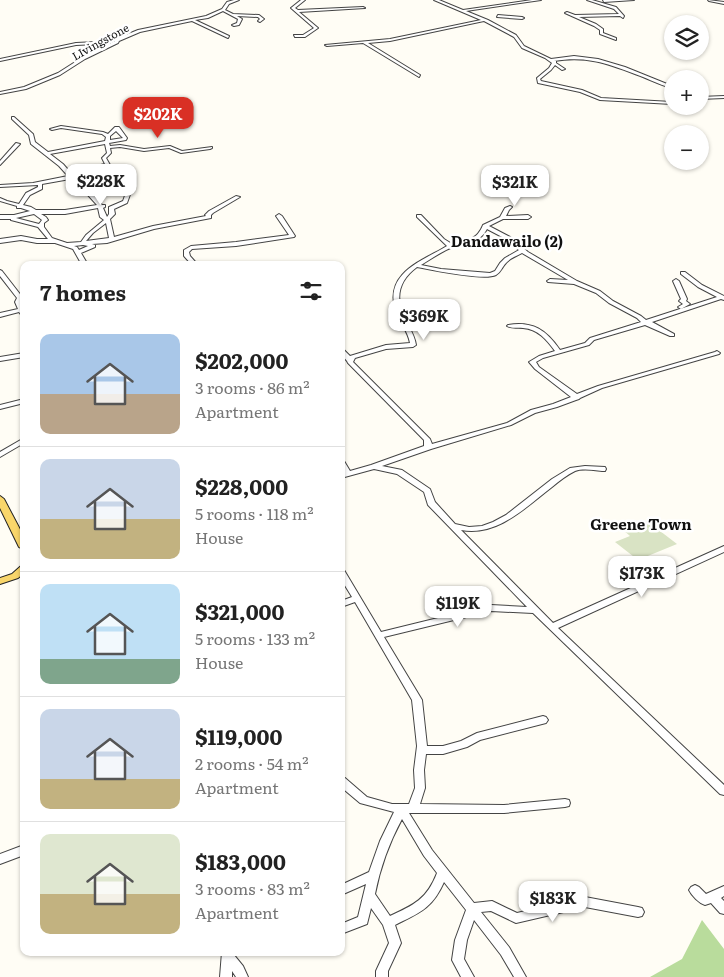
<!DOCTYPE html>
<html lang="en">
<head>
<meta charset="utf-8">
<style>
  body { margin:0; font-family:Literata,serif; background:#f6f6f6; color:#222; height:100vh; display:flex; flex-direction:column; font-size:19px; white-space:nowrap }
  * { box-sizing:border-box; margin:0 }
  p { font-size:16px; color:#767676 }
  .icon { flex:none; width:28px; height:28px; fill:none; stroke:currentColor; stroke-width:2; stroke-linecap:round; stroke-linejoin:round }
  .map { position:relative; flex:1; overflow:hidden }
  .drawer { position:absolute; left:20px; top:261px; width:325px; height:695px; display:flex; flex-direction:column; background:#fff; border-radius:10px; box-shadow:0 1px 4px #0004 }
  .drawer>* { flex:none }
  .tools { position:absolute; left:664px; top:15px; display:grid; gap:10px }
  .tools a { display:grid; place-items:center; width:45px; height:45px; border-radius:50%; background:#fff; box-shadow:0 1px 4px #0004; font-size:25px }
  .price { position:absolute; translate:-50% -42px; padding:0 11px; border-radius:10px; background:#fff; color:#222; font-size:16px; line-height:32px; filter:drop-shadow(0 1px 2px #0008) }
  .price::after { content:''; position:absolute; left:50%; top:30px; width:15px; height:11px; margin-left:-8px; background:inherit; clip-path:polygon(0 0,100% 0,50% 100%) }
  .price.current { background:#d93025; color:#fff }
  ul { padding:0; list-style:none }
  li { display:flex; align-items:center; gap:15px; height:125px; padding:0 20px }
  li+li { border-top:1px solid #e0e0e0 }
  li span { display:grid; place-items:center; flex:none; width:140px; height:100px; border-radius:10px; color:#555 }
  li>.icon { margin-inline-start:auto }
  span .icon { width:60px; height:60px; fill:#fffc; stroke-width:1 }
  li b { font-size:21px }
  h2 { display:flex; justify-content:space-between; align-items:center; height:60px; padding:0 20px; font-size:21px }
  .map>svg:first-child { display:block }
  .forest { fill:#b9dc9c }
  .cemetery { fill:#d9e3c4 }
  .lines { fill:none; stroke-linecap:round; stroke-linejoin:round }
  .minor-casing { stroke:#444; stroke-width:2 }
  .major-casing { stroke:#222; stroke-width:2 }
  .minor { fill:#fff; fill-rule:evenodd }
  .major { fill:#f9d66b; fill-rule:evenodd }
  .labels { text-anchor:middle; dominant-baseline:central; stroke-width:5; stroke-linejoin:round; paint-order:stroke }
  .far-street-label { font-size:11px; fill:#111; stroke:#fff }
  .far-district-label { font-size:15px; font-weight:bold; fill:#111; stroke:#fff }
  .quarter-label { font-size:15px; font-weight:bold; fill:#111; stroke:#fff }
</style>
</head>
<body>
<div class="map">
<svg width="724" height="977" viewBox="0 0 724 977">
  <rect width="100%" height="100%" fill="#fffdf5"/>
  <!-- forest -->
  <path class="forest" d="M 702,920 L 724,949 L 724,977 L 650,977 L 682,959 Z"/>
  <!-- cemetery -->
  <path class="cemetery" d="M 613,521 L 647,521 L 677,544 L 638,560 L 615,542 L 630,536 Z"/>
  <g class="lines">
    <!-- minor casing -->
    <g class="minor-casing">
      <g id="minor">
        <path d="M 234,0 L 239,0 L 229,4 L 225,10 L 233,14 L 259,15 L 264,19 L 260,22 L 258,21 L 260,19 L 258,17 L 237,16 L 242,19 L 239,25 L 234,26 L 232,25 L 237,23 L 238,19 L 223,11 L 208,18 L 195,20 L 229,36 L 228,38 L 192,21 L 140,32 L 119,41 L 118,43 L 85,59 L 60,75 L 26,89 L 0,94 L 0,92 L 24,87 L 58,73 L 83,57 L 115,41 L 97,44 L 76,45 L 0,61 L 0,59 L 76,43 L 97,42 L 116,39 L 138,30 L 206,16 L 222,9 L 227,2 Z"/>
        <path d="M 301,0 L 305,0 L 295,8 L 298,10 L 363,7 L 365,8 L 299,12 L 318,28 L 305,37 L 295,37 L 294,35 L 303,35 L 314,28 L 291,8 Z"/>
        <path d="M 434,0 L 439,0 L 463,10 L 532,0 L 541,0 L 466,11 L 488,20 L 516,35 L 524,46 L 551,59 L 574,56 L 598,59 L 625,67 L 672,86 L 672,88 C 663,86 653,81 643,77 C 611,65 589,55 554,61 L 556,61 L 556,63 L 565,69 L 562,70 L 555,65 L 551,70 L 540,79 L 541,81 L 582,90 L 601,98 L 672,102 L 672,104 L 600,100 L 580,92 L 538,83 L 537,78 L 549,68 L 552,63 L 545,58 L 522,48 L 514,37 L 484,21 L 390,41 L 368,43 L 420,75 L 419,77 L 363,43 L 327,46 L 325,45 L 390,39 L 481,20 Z"/>
        <path d="M 587,0 L 592,0 L 616,7 L 624,16 L 623,18 L 620,16 L 579,17 L 596,24 L 603,29 L 603,33 L 616,38 L 616,40 L 600,34 L 600,30 L 594,26 L 565,13 L 567,12 L 575,15 L 619,14 L 614,9 Z"/>
        <path d="M 603,0 L 634,0 L 604,2 Z"/>
        <path d="M 708,0 L 724,2 L 724,4 L 709,1 Z"/>
        <path d="M 498,15 L 522,17 L 524,18 L 522,19 L 497,17 Z"/>
        <path d="M 724,96 L 724,98 L 700,99 L 700,97 Z"/>
        <path d="M 12,117 L 14,117 L 33,134 L 35,142 L 48,152 L 105,141 L 106,137 L 102,134 L 61,128 L 52,130 L 50,129 L 61,126 L 103,132 L 108,134 L 115,127 L 119,127 L 127,138 L 126,140 L 109,143 L 110,146 L 120,145 L 144,149 L 170,146 L 182,151 L 212,147 L 212,148 L 210,149 L 181,153 L 169,148 L 144,151 L 120,147 L 110,148 L 111,153 L 106,158 L 110,165 L 106,167 L 114,171 L 114,173 L 111,174 L 115,179 L 132,189 L 127,203 L 114,209 L 115,214 L 110,219 L 114,237 L 153,226 L 206,216 L 205,215 L 209,211 L 236,196 L 240,197 L 213,213 L 211,215 L 211,218 L 154,229 L 107,243 L 92,244 L 95,245 L 95,247 L 81,253 L 88,265 L 82,265 L 73,249 L 55,243 L 37,243 L 21,240 L 0,243 L 0,239 L 21,236 L 37,239 L 48,239 L 38,227 L 11,220 L 11,219 L 0,219 L 0,215 L 14,215 L 30,211 L 21,208 L 17,208 L 17,206 L 0,201 L 0,198 L 7,201 L 19,204 L 26,193 L 38,187 L 38,185 L 0,187 L 0,185 L 33,183 L 68,176 L 59,166 L 31,144 L 29,135 L 12,119 ZM 116,131 L 123,138 L 110,140 L 110,136 ZM 105,144 L 107,153 L 102,158 L 105,164 L 70,172 L 63,164 L 50,154 ZM 101,168 L 108,172 L 89,176 L 88,180 L 119,185 L 127,190 L 123,201 L 109,207 L 109,214 L 107,217 L 103,208 L 105,207 L 105,205 L 102,205 L 91,192 L 72,175 ZM 106,175 L 112,182 L 93,178 ZM 70,179 L 87,194 L 97,205 L 65,210 L 36,210 L 31,207 L 23,205 L 30,195 L 42,189 L 42,184 ZM 98,208 L 100,217 L 104,220 L 86,235 L 81,242 L 67,243 L 52,238 L 44,227 L 44,223 L 48,220 L 46,217 L 41,214 L 65,214 ZM 34,214 L 42,220 L 39,224 L 16,218 ZM 106,223 L 109,238 L 86,241 L 93,233 ZM 83,245 L 88,246 L 79,250 L 77,247 L 74,246 Z"/>
        <path d="M 16,143 L 20,144 L 0,165 L 0,161 Z"/>
        <path d="M 510,206 L 512,207 L 509,210 L 506,216 L 528,215 L 531,217 L 528,219 L 503,219 L 489,226 L 510,237 L 528,252 L 577,281 L 600,291 L 613,301 L 641,316 L 646,320 L 717,297 L 698,287 L 681,274 L 681,272 L 685,272 L 702,285 L 724,296 L 724,300 L 721,299 L 652,322 L 674,334 L 674,336 L 670,336 L 645,325 L 594,340 L 589,345 L 543,358 L 536,362 L 539,367 L 577,394 L 598,386 L 715,352 L 717,351 L 720,353 L 719,354 L 602,388 L 580,398 L 579,399 L 576,400 L 557,407 L 535,413 L 511,425 L 431,449 L 382,466 L 402,470 L 430,489 L 435,502 L 455,524 L 469,527 L 482,526 L 493,522 L 506,515 L 552,479 L 570,468 L 585,466 L 605,467 L 606,469 L 605,471 L 602,471 C 593,470 583,468 575,471 C 567,475 559,481 552,487 C 526,507 497,537 461,530 L 553,623 L 724,546 L 724,552 L 558,628 L 724,785 L 724,795 L 720,794 L 533,613 L 491,611 L 384,637 L 422,700 L 427,746 L 443,746 L 461,741 L 477,733 L 543,716 L 546,717 L 548,720 L 546,723 L 480,740 L 467,747 L 443,754 L 426,754 L 424,770 L 425,788 L 420,804 L 504,805 L 565,799 L 569,800 L 570,803 L 569,806 L 565,807 L 504,813 L 409,813 L 432,850 L 474,903 L 492,901 L 517,913 L 585,897 L 638,907 L 642,908 L 644,912 L 642,916 L 638,917 L 585,907 L 516,923 L 491,911 L 481,912 L 509,947 L 526,977 L 514,977 L 501,955 L 474,920 L 467,940 L 464,959 L 474,977 L 461,977 L 452,960 L 455,940 L 466,910 L 444,882 C 432,909 419,913 395,925 L 401,943 L 388,971 L 388,977 L 376,977 L 376,971 L 389,943 L 383,925 L 371,908 L 367,924 L 341,934 L 341,924 L 358,917 L 366,884 L 341,895 L 341,885 L 369,872 L 380,841 L 394,812 L 360,803 L 341,787 L 341,777 L 345,778 L 367,797 L 392,804 L 409,804 L 415,788 L 414,770 L 417,746 L 412,700 L 355,602 L 341,607 L 341,601 L 352,597 L 341,579 L 341,569 L 344,570 L 381,632 L 491,605 L 527,607 L 428,505 L 424,492 L 397,474 L 374,469 L 341,478 L 341,474 L 344,473 L 341,469 L 341,461 L 344,461 L 350,471 L 371,465 L 424,446 L 424,440 L 348,363 L 347,361 L 341,354 L 341,348 L 343,349 L 350,356 L 386,345 L 410,343 C 408,331 400,323 396,312 C 383,273 422,261 447,246 L 417,217 L 417,215 L 421,215 L 444,239 L 452,244 C 467,241 477,240 483,225 L 500,217 L 505,208 ZM 487,229 L 506,239 L 519,250 L 505,258 L 500,263 L 495,271 L 490,273 L 441,269 L 421,265 C 429,260 444,250 453,247 C 466,242 479,244 487,229 ZM 522,253 L 568,280 L 550,279 L 547,281 L 548,282 L 574,284 L 596,293 L 609,303 L 637,318 L 641,322 L 590,338 L 585,343 L 560,350 C 546,330 533,321 508,325 L 507,326 C 512,329 517,327 523,328 C 538,329 547,340 555,351 L 539,356 L 529,362 L 535,369 L 571,397 L 553,404 L 531,410 L 507,423 L 432,444 L 430,439 L 353,362 L 355,358 L 386,349 L 413,347 L 416,345 C 414,332 406,324 402,312 C 395,293 402,278 417,267 C 432,270 484,281 496,275 C 501,272 502,267 506,263 C 510,258 517,256 522,253 ZM 402,819 L 424,856 L 437,873 C 427,899 414,905 390,916 L 375,894 C 380,868 389,843 402,819 Z"/>
        <path d="M 279,214 L 282,216 L 295,236 L 294,237 L 236,246 L 192,249 L 189,252 L 190,256 L 198,265 L 192,265 L 184,256 L 184,250 L 191,246 L 236,242 L 289,235 L 276,216 Z"/>
        <path d="M 0,270 L 2,271 L 23,298 L 21,302 L 24,309 L 24,317 L 22,316 L 19,312 L 0,317 L 0,313 L 18,309 L 15,302 L 17,298 L 0,276 Z"/>
        <path d="M 676,279 L 679,281 L 687,299 L 686,301 L 690,304 L 681,309 L 678,307 L 683,304 L 679,301 L 681,299 L 673,281 Z"/>
        <path d="M 24,353 L 24,357 L 0,361 L 0,357 Z"/>
        <path d="M 24,399 L 24,403 L 0,409 L 0,405 Z"/>
        <path d="M 24,438 L 24,443 L 0,457 L 0,452 Z"/>
        <path d="M 24,845 L 24,855 L 0,864 L 0,854 Z"/>
        <path d="M 695,885 L 699,887 L 706,894 L 724,886 L 724,896 L 721,898 L 724,901 L 724,914 L 720,913 L 711,903 L 705,905 C 699,903 692,896 689,890 L 691,887 Z"/>
        <path d="M 222,952 L 234,952 L 234,955 L 243,966 L 248,977 L 236,977 L 232,971 L 232,977 L 220,977 Z"/>
      </g>
    </g>
    <!-- major casing -->
    <g class="major-casing">
      <g id="major">
        <path d="M 0,496 L 4,499 L 24,537 L 24,550 L 19,547 L 0,508 Z"/>
        <path d="M 24,565 L 24,573 L 18,578 L 0,584 L 0,578 L 12,574 L 21,566 Z"/>
      </g>
    </g>
    <!-- minor -->
    <use href="#minor" class="minor"/>
    <!-- major -->
    <use href="#major" class="major"/>
  </g>
  <g class="labels">
    <!-- far-street labels -->
    <g class="far-street-label">
      <text transform="translate(100 41) rotate(-29)">LIvingstone</text>
    </g>
    <!-- far-district labels -->
    <g class="far-district-label">
      <text x="507" y="240">Dandawailo (2)</text>
    </g>
    <!-- quarter labels -->
    <g class="quarter-label">
      <text x="641" y="523">Greene Town</text>
    </g>
  </g>
</svg>
<div class="tools">
<a><svg class="icon" aria-label="layers" viewBox="0 0 24 24"><path d="M12 4l9 5-9 5-9-5zM3 14l9 5 9-5"/></svg></a>
<a>+</a>
<a>−</a>
</div>
<b class="price current" style="left:158px;top:139px">$202K</b>
<b class="price" style="left:101px;top:206px">$228K</b>
<b class="price" style="left:515px;top:207px">$321K</b>
<b class="price" style="left:424px;top:341px">$369K</b>
<b class="price" style="left:642px;top:598px">$173K</b>
<b class="price" style="left:458px;top:628px">$119K</b>
<b class="price" style="left:553px;top:923px">$183K</b>
<section class="drawer">
<h2>7 homes<svg class="icon" aria-label="filters" viewBox="0 0 24 24"><path d="M4 7h16M4 17h16"/><circle cx="9" cy="7" r="2"/><circle cx="15" cy="17" r="2"/></svg></h2>
<ul>
<li><span style="background:linear-gradient(#a9c7e8 60%,#b9a48a 0)"><svg class="icon" aria-label="home" viewBox="0 0 24 24"><path d="M3 11l9-7 9 7M6 9v11h12V9"/></svg></span><div><b>$202,000</b><p>3 rooms · 86 m²</p><p>Apartment</p></div></li>
<li><span style="background:linear-gradient(#c9d6e8 60%,#c2b280 0)"><svg class="icon" aria-label="home" viewBox="0 0 24 24"><path d="M3 11l9-7 9 7M6 9v11h12V9"/></svg></span><div><b>$228,000</b><p>5 rooms · 118 m²</p><p>House</p></div></li>
<li><span style="background:linear-gradient(#bfe0f5 75%,#7fa58c 0)"><svg class="icon" aria-label="home" viewBox="0 0 24 24"><path d="M3 11l9-7 9 7M6 9v11h12V9"/></svg></span><div><b>$321,000</b><p>5 rooms · 133 m²</p><p>House</p></div></li>
<li><span style="background:linear-gradient(#c9d6e8 70%,#c2b280 0)"><svg class="icon" aria-label="home" viewBox="0 0 24 24"><path d="M3 11l9-7 9 7M6 9v11h12V9"/></svg></span><div><b>$119,000</b><p>2 rooms · 54 m²</p><p>Apartment</p></div></li>
<li><span style="background:linear-gradient(#dfe7d0 60%,#c2b280 0)"><svg class="icon" aria-label="home" viewBox="0 0 24 24"><path d="M3 11l9-7 9 7M6 9v11h12V9"/></svg></span><div><b>$183,000</b><p>3 rooms · 83 m²</p><p>Apartment</p></div></li>
</ul>
</section>
</div>
</body>
</html>
